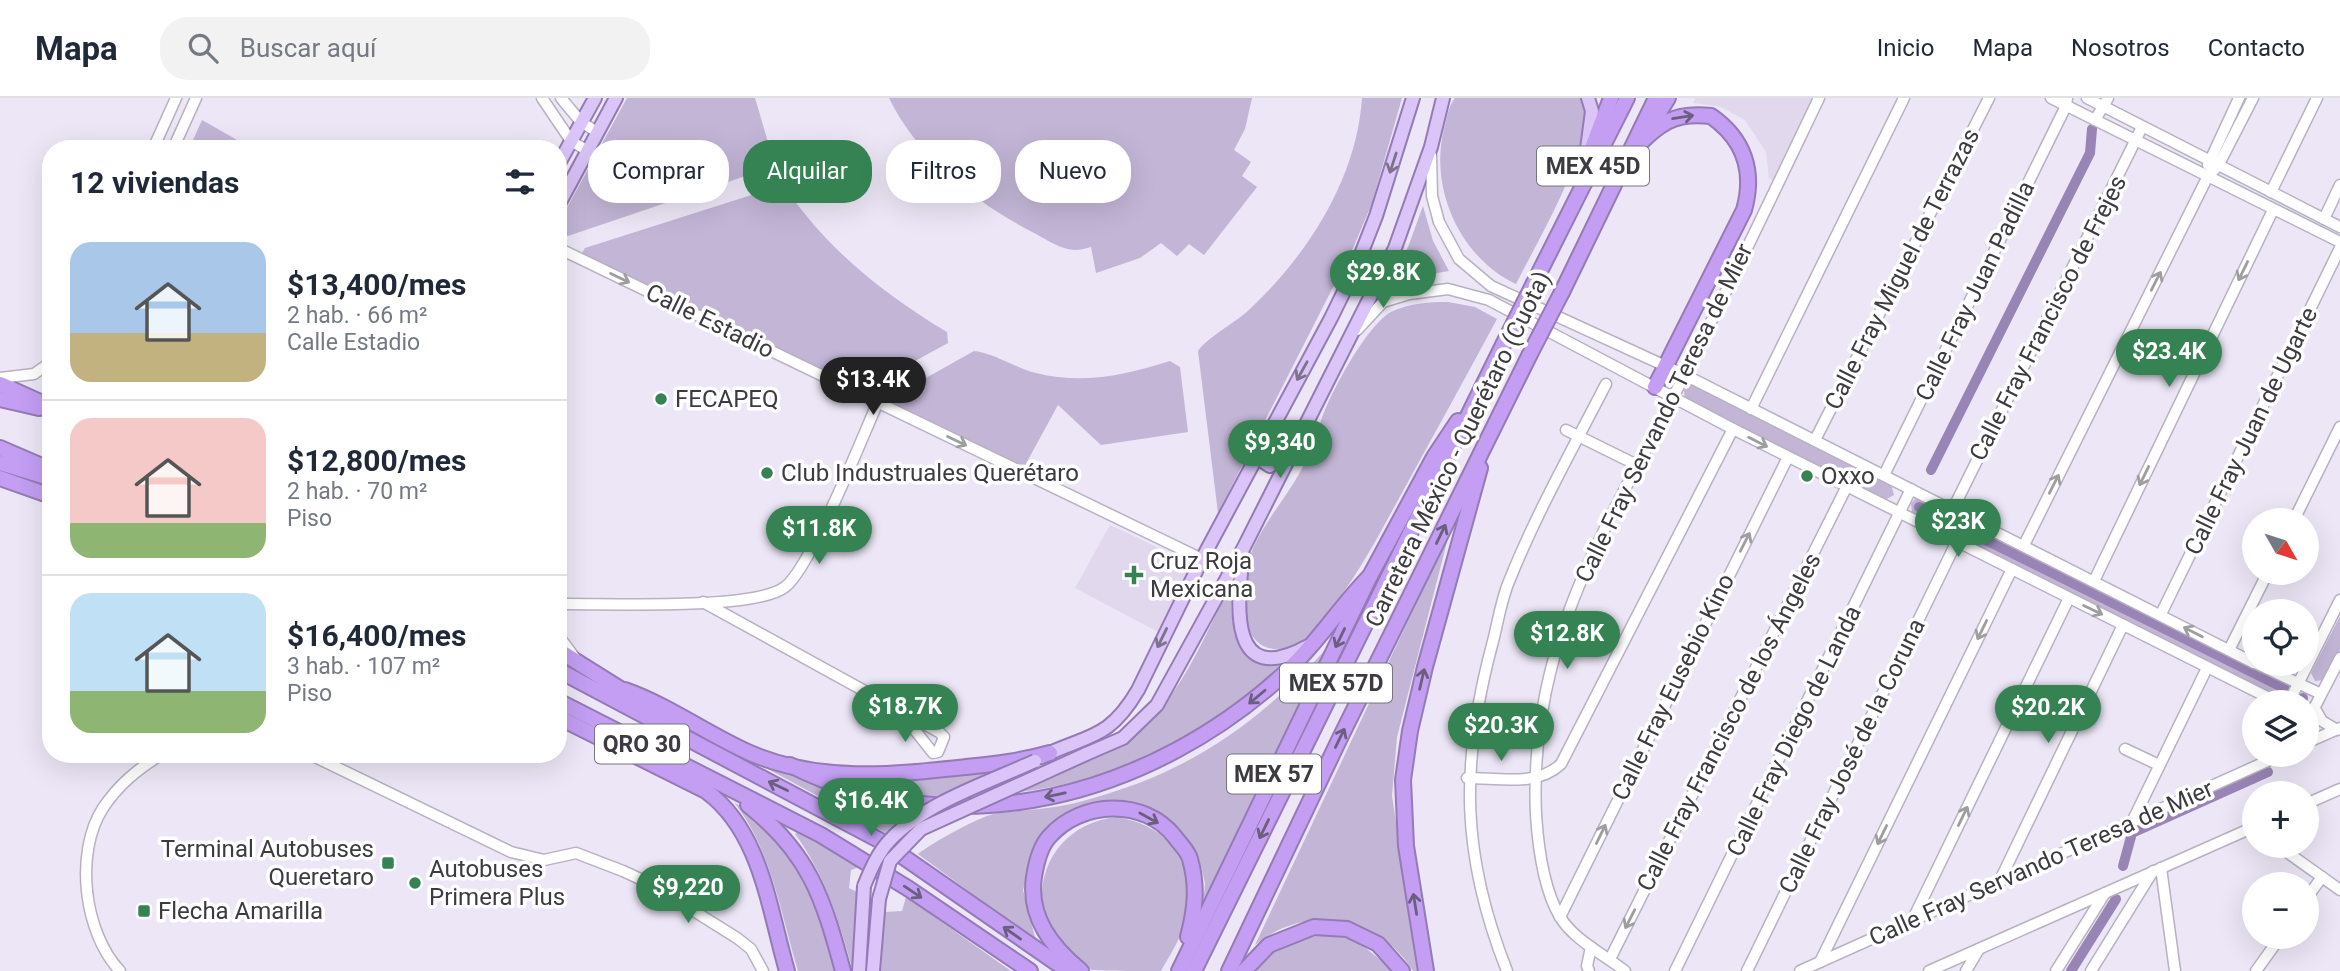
<!DOCTYPE html>
<html lang="es">
<head>
<meta charset="utf-8">
<style>
  body { margin:0; font-family:Roboto,sans-serif; background:#f2f2f3; color:#1f2937; height:100vh; display:flex; flex-direction:column; font-size:26px; white-space:nowrap }
  * { box-sizing:border-box; margin:0 }
  p { font-size:23px; color:#747a83 }
  .icon { flex:none; width:38px; height:38px; fill:none; stroke:currentColor; stroke-width:2; stroke-linecap:round; stroke-linejoin:round }
  .map { position:relative; flex:1; overflow:hidden }
  .details { position:absolute; left:42px; top:42px; width:525px; height:623px; display:flex; flex-direction:column; background:#fff; border-radius:28px; box-shadow:0 7px 28px #0002 }
  .details>* { flex:none }
  .hud { position:absolute; left:588px; top:42px; width:665px; height:63px; display:flex; gap:14px }
  .needle { width:46px; rotate:129deg }
  .fabs { position:absolute; left:2242px; top:410px; display:grid; gap:14px }
  .fabs a { display:grid; place-items:center; width:77px; height:77px; border-radius:50%; background:#fff; box-shadow:0 7px 28px #0002; font-size:35px }
  .price { position:absolute; translate:-50% -60px; padding:0 16px; border-radius:24px; background:#358352; color:#fff; font-size:23px; line-height:46px; filter:drop-shadow(0 2px 4px #0008) }
  .price::after { content:''; position:absolute; left:50%; top:42px; width:21px; height:16px; margin-left:-10px; background:inherit; clip-path:polygon(0 0,100% 0,50% 100%) }
  .price.active { background:#222; color:#fff }
  ul { padding:0; list-style:none }
  li { display:flex; align-items:center; gap:21px; height:175px; padding:0 28px }
  li+li { border-top:2px solid #e0e1e3 }
  li span { display:grid; place-items:center; flex:none; width:196px; height:140px; border-radius:21px; color:#555 }
  li>.icon { margin-inline-start:auto }
  span .icon { width:84px; height:84px; fill:#fffc; stroke-width:1 }
  li b { font-size:30px }
  h2 { display:flex; justify-content:space-between; align-items:center; height:84px; padding:0 28px; font-size:30px }
  .chip { padding:0 24px; border-radius:28px; background:#fff; box-shadow:0 7px 28px #0002; font-size:24px; line-height:63px }
  .chip.active { background:#358352; color:#fff }
  header { display:flex; align-items:center; gap:42px; box-sizing:border-box; height:98px; padding:0 35px; background:#fff; border-bottom:2px solid #e0e1e3 }
  header strong { font-size:33px }
  nav { display:flex; gap:38px; margin-inline-start:auto; font-size:24px }
  .search { width:490px; height:63px; background:#f2f2f3; display:flex; align-items:center; gap:18px; box-sizing:border-box; padding:0 24px; border-radius:28px; color:#747a83; font-size:26px }
  .map>svg:first-child { display:block }
  .built { fill:#e1d8ee }
  .green { fill:#c2b5d6 }
  .lines { fill:none; stroke-linecap:round; stroke-linejoin:round }
  .canal { stroke:#9984b6; stroke-width:10 }
  .minor-casing { stroke:#b7b1c0; stroke-width:13 }
  .major-casing { stroke:#947bb5; stroke-width:16 }
  .highway-casing { stroke:#947bb5; stroke-width:18 }
  .minor { stroke:#fff; stroke-width:10 }
  .major { stroke:#dbc5f8; stroke-width:12 }
  .highway { stroke:#c39ef3; stroke-width:14 }
  .major-bridge-casing { stroke:#947bb5; stroke-width:16; stroke-linecap:butt }
  .highway-bridge-casing { stroke:#947bb5; stroke-width:18; stroke-linecap:butt }
  .major-bridge { stroke:#dbc5f8; stroke-width:12 }
  .highway-bridge { stroke:#c39ef3; stroke-width:14 }
  .oneway { stroke:#6c5e7f }
  .oneway2 { stroke:#7c728a }
  .oneway3 { stroke:#9e9da0 }
  .poi-dot { fill:#358352; stroke:#fff; stroke-width:2.5 }
  .labels { text-anchor:middle; dominant-baseline:central; stroke-width:7; stroke-linejoin:round; paint-order:stroke }
  .shield { fill:#fff; stroke:#77767a; stroke-width:2 }
  .shield-label { font-size:23px; font-weight:bold; fill:#3d3b41 }
  .street-label { font-size:24px; fill:#3d3b41; stroke:#fff }
  .poi-label { font-size:24px; fill:#3d3b41; stroke:#fff; text-anchor:start }
</style>
</head>
<body>
<header>
<strong>Mapa</strong>
<div class="search"><svg class="icon" aria-label="search" viewBox="0 0 24 24"><circle cx="10" cy="10" r="6"/><path d="M15 15l6 6"/></svg>Buscar aquí</div>
<nav><a>Inicio</a><a>Mapa</a><a>Nosotros</a><a>Contacto</a></nav>
</header>
<div class="map">
<svg width="2340" height="873" viewBox="0 0 2340 873">
  <rect width="100%" height="100%" fill="#ece6f6"/>
  <!-- built -->
  <g class="built">
    <path d="M 1695,0 L 1816,0 L 1775,83 L 1769,81 L 1766,54 L 1745,22 L 1721,9 L 1693,5 Z"/>
    <path d="M 1110,427 L 1191,465 L 1158,534 L 1075,490 Z"/>
  </g>
  <!-- green -->
  <g class="green">
    <path d="M 627,0 L 755,0 L 775,68 L 562,140 L 558,126 Z"/>
    <path d="M 889,0 L 1252,0 L 1245,31 L 1234,52 L 1251,64 L 1242,78 L 1257,89 L 1204,157 L 1189,146 L 1177,158 L 1161,145 L 1140,160 L 1096,175 L 1091,149 C 1086,150 1080,152 1075,152 C 1062,152 1047,142 1036,136 C 977,106 918,60 889,0 Z"/>
    <path d="M 1362,0 L 1402,0 L 1372,105 L 1354,148 L 1218,415 L 1198,253 C 1208,238 1238,224 1252,209 C 1309,155 1357,79 1362,0 Z"/>
    <path d="M 1455,0 L 1581,0 C 1601,39 1535,147 1516,186 C 1460,160 1429,90 1444,31 C 1447,20 1448,9 1455,0 Z"/>
    <path d="M 202,22 L 253,51 L 189,51 Z"/>
    <path d="M 780,88 L 787,92 C 828,152 885,197 947,234 L 948,245 L 860,293 L 582,155 L 585,150 Z"/>
    <path d="M 1423,108 L 1433,143 L 1449,173 L 1418,178 L 1388,189 L 1408,149 Z"/>
    <path d="M 1448,204 L 1475,209 L 1497,221 C 1466,279 1434,336 1403,393 C 1375,444 1348,497 1307,539 C 1298,547 1285,553 1273,551 C 1233,544 1241,478 1253,450 C 1267,419 1291,395 1305,364 C 1312,350 1316,335 1322,320 C 1331,294 1367,227 1391,214 C 1409,205 1429,204 1448,204 Z"/>
    <path d="M 974,253 C 994,255 1015,270 1036,275 C 1083,287 1125,277 1170,263 L 1180,269 L 1188,334 L 1101,347 L 1058,307 L 1023,371 L 883,304 Z"/>
    <path d="M 1692,284 L 1891,386 L 1894,397 L 1885,402 L 1685,302 L 1684,292 Z"/>
    <path d="M 1917,399 L 2289,584 L 2293,589 L 2288,599 L 2281,600 L 1912,415 L 1911,405 Z"/>
    <path d="M 1449,436 L 1397,639 L 1392,698 L 1419,873 L 1413,873 C 1379,817 1305,805 1255,847 Z"/>
    <path d="M 1232,484 C 1229,526 1233,567 1285,566 C 1178,656 1082,701 940,698 C 907,697 872,689 839,684 L 842,680 C 929,686 1016,668 1102,657 C 1175,620 1197,552 1232,484 Z"/>
    <path d="M 2340,518 L 2340,552 L 2325,582 L 2315,583 L 2311,575 Z"/>
    <path d="M 1328,549 L 1203,809 L 1205,785 L 1200,765 L 1183,735 L 1169,721 L 1149,711 L 1127,705 L 1105,704 L 1035,752 L 1023,792 L 1036,843 L 918,756 C 932,745 981,717 998,715 C 1027,712 1054,711 1083,703 C 1188,675 1256,628 1328,549 Z"/>
    <path d="M 735,653 L 823,690 L 913,712 L 886,735 Z"/>
    <path d="M 734,704 C 793,742 821,807 838,873 L 798,873 C 781,816 771,751 734,704 Z"/>
    <path d="M 1116,719 C 1173,728 1199,769 1185,824 C 1181,841 1169,858 1161,873 C 1145,873 1105,873 1092,872 C 1014,836 1031,729 1116,719 Z"/>
    <path d="M 800,731 L 864,767 L 851,772 L 849,790 L 857,794 L 853,873 C 840,826 825,776 795,736 Z"/>
    <path d="M 906,799 L 1011,873 L 881,873 L 884,814 L 902,813 Z"/>
    <path d="M 1332,837 L 1357,843 L 1394,873 L 1254,873 C 1271,846 1302,838 1332,837 Z"/>
  </g>
  <g class="lines">
    <!-- canal -->
    <g class="canal">
      <path d="M 1931,372 L 2090,55 L 2092,31"/>
      <path d="M 1919,409 L 2286,591"/>
      <path d="M 2301,604 L 2303,600"/>
      <path d="M 2123,768 L 2132,735 L 2268,674"/>
      <path d="M 2071,873 L 2116,801"/>
    </g>
    <!-- minor casing -->
    <g class="minor-casing">
      <g id="minor">
        <path d="M 542,0 L 571,43 L 588,53"/>
        <path d="M 561,0 L 581,24 L 597,34"/>
        <path d="M 2051,0 L 2340,144"/>
        <path d="M 2087,0 L 2340,129"/>
        <path d="M 2095,22 L 2108,0"/>
        <path d="M 153,51 L 176,0"/>
        <path d="M 173,51 L 196,0"/>
        <path d="M 1431,57 L 1432,98 L 1439,124 L 1459,161 L 1491,188 L 1685,277 L 2254,565"/>
        <path d="M 2208,67 L 2239,0"/>
        <path d="M 2271,94 L 2317,0"/>
        <path d="M 2324,121 L 2340,87"/>
        <path d="M 558,150 L 1202,461"/>
        <path d="M 1357,232 L 1383,204 L 1409,196 L 1448,191 L 1489,202 L 1733,331 L 2277,604"/>
        <path d="M 0,280 L 34,276 L 51,264"/>
        <path d="M 1751,311 L 1904,0"/>
        <path d="M 1566,332 L 1637,367"/>
        <path d="M 1815,342 L 1989,0"/>
        <path d="M 1884,377 L 2066,8 L 2067,0"/>
        <path d="M 1953,411 L 2142,29"/>
        <path d="M 2294,422 L 2340,329"/>
        <path d="M 2024,447 L 2208,78 L 2218,68 L 2253,0"/>
        <path d="M 2094,483 L 2273,112"/>
        <path d="M 703,504 L 939,634 L 944,639 L 938,654 L 933,655 L 902,616"/>
        <path d="M 558,506 C 604,505 754,513 785,489 C 811,469 861,342 878,304"/>
        <path d="M 2161,516 L 2340,150"/>
        <path d="M 558,537 L 575,560"/>
        <path d="M 2229,552 L 2268,474"/>
        <path d="M 2255,565 L 2321,596"/>
        <path d="M 2289,604 L 2340,502"/>
        <path d="M 2314,609 L 2322,623 L 2337,632"/>
        <path d="M 2306,626 L 2340,560"/>
        <path d="M 2306,645 L 2340,630"/>
        <path d="M 2125,651 L 2159,667"/>
        <path d="M 309,656 L 511,754 L 544,762 L 576,755 L 623,773 L 651,786 L 737,840 L 751,851 L 763,873"/>
        <path d="M 1467,680 C 1499,680 1537,689 1561,666 L 1733,331"/>
        <path d="M 2306,706 L 2340,691"/>
        <path d="M 2132,724 L 2207,570"/>
        <path d="M 2277,747 L 2340,792"/>
        <path d="M 2161,770 L 2175,873"/>
        <path d="M 2001,780 L 2123,527"/>
        <path d="M 2306,801 L 2322,779"/>
        <path d="M 1560,819 L 1788,359"/>
        <path d="M 1912,823 L 2069,500"/>
        <path d="M 1610,861 L 1847,388"/>
        <path d="M 1820,864 L 2012,471"/>
        <path d="M 120,873 C 84,835 74,755 103,710 C 119,686 138,671 162,656"/>
        <path d="M 1507,873 C 1461,757 1460,667 1492,547 C 1498,525 1501,501 1510,481 C 1537,414 1573,350 1606,286"/>
        <path d="M 1589,873 L 1587,868 L 1591,849"/>
        <path d="M 1625,873 C 1605,857 1574,842 1560,819 C 1544,792 1538,747 1536,717 C 1528,542 1610,425 1685,276 C 1731,185 1775,92 1819,0"/>
        <path d="M 1675,873 L 1911,391"/>
        <path d="M 1747,873 L 1957,443"/>
        <path d="M 1800,873 L 2283,656"/>
        <path d="M 1929,873 L 2254,729"/>
        <path d="M 1966,873 L 1979,851"/>
        <path d="M 2056,873 L 2105,795"/>
        <path d="M 2091,873 L 2153,773"/>
        <path d="M 2256,873 L 2281,838"/>
      </g>
    </g>
    <!-- major casing -->
    <g class="major-casing">
      <g id="major">
        <path d="M 1587,51 L 1592,13 L 1588,0"/>
        <path d="M 558,67 L 595,0"/>
        <path d="M 558,108 L 616,0"/>
        <path d="M 1264,349 L 1261,362 L 1270,368 L 1298,334"/>
        <path d="M 1243,457 C 1237,507 1228,592 1308,548"/>
        <path d="M 1086,656 L 1123,640 L 1157,607 L 1243,451 L 1395,150 L 1431,49 L 1443,0"/>
        <path d="M 1041,659 C 1088,636 1108,643 1138,592 L 1202,461 L 1331,220 L 1356,169 L 1376,118 L 1413,0"/>
        <path d="M 859,873 L 864,788"/>
        <path d="M 873,873 L 879,801"/>
      </g>
    </g>
    <!-- highway casing -->
    <g class="highway-casing">
      <g id="highway">
        <path d="M 1653,24 L 1668,0"/>
        <path d="M 1629,56 C 1657,29 1669,13 1711,18 C 1744,41 1755,73 1744,112 L 1655,289"/>
        <path d="M 1587,63 L 1611,0"/>
        <path d="M 1534,185 L 1627,0"/>
        <path d="M 1562,194 L 1656,0"/>
        <path d="M 0,286 L 51,309"/>
        <path d="M 0,301 L 39,310"/>
        <path d="M 0,350 L 51,372"/>
        <path d="M 0,365 L 46,379"/>
        <path d="M 0,380 L 51,398"/>
        <path d="M 558,552 L 681,629"/>
        <path d="M 558,572 L 879,742 L 1068,873"/>
        <path d="M 625,592 C 670,608 707,636 750,655 C 820,685 892,677 966,669 C 995,666 1022,663 1050,655"/>
        <path d="M 558,603 L 821,737 L 909,791 L 1030,873"/>
        <path d="M 558,619 L 706,693 C 761,733 769,811 787,873"/>
        <path d="M 790,667 C 958,752 1153,697 1286,574 C 1318,545 1340,508 1370,478"/>
        <path d="M 748,707 C 810,756 823,800 843,873"/>
        <path d="M 1081,873 C 1052,849 1028,819 1034,779 C 1036,766 1040,749 1049,739 C 1081,702 1145,700 1175,739 C 1180,746 1188,753 1190,761 C 1198,789 1195,812 1188,839"/>
        <path d="M 1179,873 L 1370,478 L 1434,359 L 1458,323"/>
        <path d="M 1194,873 L 1503,247"/>
        <path d="M 1229,873 L 1340,640 L 1529,258"/>
        <path d="M 1244,873 L 1269,847 L 1314,829 L 1347,831 L 1378,846 L 1402,873"/>
        <path d="M 1426,873 L 1406,748 L 1403,682 L 1410,633 L 1425,569 L 1480,370"/>
      </g>
    </g>
    <!-- minor -->
    <use href="#minor" class="minor"/>
    <!-- major -->
    <use href="#major" class="major"/>
    <!-- highway -->
    <use href="#highway" class="highway"/>
    <!-- major-bridge casing -->
    <g class="major-bridge-casing">
      <g id="major-bridge">
        <path d="M 864,788 C 871,771 878,754 891,741 C 925,705 989,684 1035,663"/>
        <path d="M 879,801 L 890,763 L 921,731 L 1086,656"/>
      </g>
    </g>
    <!-- highway-bridge casing -->
    <g class="highway-bridge-casing">
      <g id="highway-bridge">
        <path d="M 1503,247 L 1534,185"/>
        <path d="M 1529,258 L 1562,194"/>
      </g>
    </g>
    <!-- major-bridge -->
    <use href="#major-bridge" class="major-bridge"/>
    <!-- highway-bridge -->
    <use href="#highway-bridge" class="highway-bridge"/>
  </g>
  <!-- one-way arrows -->
  <defs><path id="oneway-shaft" d="M-6 0H5M1.5-3L5.5 0L1.5 3" fill="none" stroke-width="1.6" stroke-linecap="round" stroke-linejoin="round" transform="scale(1.75)"/></defs>
  <g class="oneway">
    <use href="#oneway-shaft" transform="translate(1683 19) rotate(-9)"/>
    <use href="#oneway-shaft" transform="translate(1441 436) rotate(-64)"/>
    <use href="#oneway-shaft" transform="translate(1340 540) rotate(116)"/>
    <use href="#oneway-shaft" transform="translate(1422 581) rotate(-77)"/>
    <use href="#oneway-shaft" transform="translate(1257 599) rotate(140)"/>
    <use href="#oneway-shaft" transform="translate(1340 640) rotate(-64)"/>
    <use href="#oneway-shaft" transform="translate(778 688) rotate(-154)"/>
    <use href="#oneway-shaft" transform="translate(1055 697) rotate(168)"/>
    <use href="#oneway-shaft" transform="translate(1149 720) rotate(29)"/>
    <use href="#oneway-shaft" transform="translate(1264 731) rotate(116)"/>
    <use href="#oneway-shaft" transform="translate(913 794) rotate(34)"/>
    <use href="#oneway-shaft" transform="translate(1415 806) rotate(-99)"/>
    <use href="#oneway-shaft" transform="translate(1012 835) rotate(-145)"/>
  </g>
  <g class="oneway2">
    <use href="#oneway-shaft" transform="translate(1393 65) rotate(108)"/>
    <use href="#oneway-shaft" transform="translate(1302 273) rotate(119)"/>
    <use href="#oneway-shaft" transform="translate(1162 540) rotate(116)"/>
  </g>
  <g class="oneway3">
    <use href="#oneway-shaft" transform="translate(2243 173) rotate(116)"/>
    <use href="#oneway-shaft" transform="translate(620 180) rotate(26)"/>
    <use href="#oneway-shaft" transform="translate(2156 183) rotate(-63)"/>
    <use href="#oneway-shaft" transform="translate(957 343) rotate(26)"/>
    <use href="#oneway-shaft" transform="translate(1758 344) rotate(27)"/>
    <use href="#oneway-shaft" transform="translate(2144 378) rotate(116)"/>
    <use href="#oneway-shaft" transform="translate(2054 386) rotate(-63)"/>
    <use href="#oneway-shaft" transform="translate(1745 444) rotate(-63)"/>
    <use href="#oneway-shaft" transform="translate(2093 512) rotate(26)"/>
    <use href="#oneway-shaft" transform="translate(1982 532) rotate(116)"/>
    <use href="#oneway-shaft" transform="translate(2193 534) rotate(-153)"/>
    <use href="#oneway-shaft" transform="translate(1963 718) rotate(-64)"/>
    <use href="#oneway-shaft" transform="translate(1601 736) rotate(-64)"/>
    <use href="#oneway-shaft" transform="translate(1882 737) rotate(116)"/>
    <use href="#oneway-shaft" transform="translate(1630 821) rotate(117)"/>
  </g>
  <!-- markers -->
  <g class="poi-dot">
    <circle cx="661" cy="301" r="7"/>
    <circle cx="767" cy="375" r="7"/>
    <circle cx="1807" cy="378" r="7"/>
    <path d="M1130.5 466.5h7v7h7v7h-7v7h-7v-7h-7v-7h7z"/>
    <rect x="381" y="758" width="14" height="14" rx="3.5"/>
    <circle cx="415" cy="785" r="7"/>
    <rect x="137" y="806" width="14" height="14" rx="3.5"/>
  </g>
  <g class="labels">
    <!-- shield labels -->
    <g class="shield">
      <rect x="1537" y="48.5" width="112" height="39" rx="5"/>
      <rect x="1280" y="565.5" width="112" height="39" rx="5"/>
      <rect x="595" y="626.5" width="94" height="39" rx="5"/>
      <rect x="1227" y="656.5" width="94" height="39" rx="5"/>
    </g>
    <g class="shield-label">
      <text x="1593" y="68">MEX 45D</text>
      <text x="1336" y="585">MEX 57D</text>
      <text x="642" y="646">QRO 30</text>
      <text x="1274" y="676">MEX 57</text>
    </g>
    <!-- street labels -->
    <g class="street-label">
      <text transform="translate(1902 171) rotate(-63)">Calle Fray Miguel de Terrazas</text>
      <text transform="translate(1975 193) rotate(-64)">Calle Fray Juan Padilla</text>
      <text transform="translate(2048 220) rotate(-63)">Calle Fray Francisco de Frejes</text>
      <text transform="translate(710 223) rotate(26)">Calle Estadio</text>
      <text transform="translate(1664 315) rotate(-64)">Calle Fray Servando Teresa de Mier</text>
      <text transform="translate(2251 333) rotate(-64)">Calle Fray Juan de Ugarte</text>
      <text transform="translate(1458 351) rotate(-64)">Carretera México - Querétaro (Cuota)</text>
      <text transform="translate(1673 589) rotate(-64)">Calle Fray Eusebio Kino</text>
      <text transform="translate(1729 624) rotate(-63)">Calle Fray Francisco de los Ángeles</text>
      <text transform="translate(1794 633) rotate(-64)">Calle Fray Diego de Landa</text>
      <text transform="translate(1852 658) rotate(-64)">Calle Fray José de la Coruna</text>
      <text transform="translate(2041 765) rotate(-24)">Calle Fray Servando Teresa de Mier</text>
    </g>
    <!-- poi labels -->
    <g class="poi-label">
      <text x="675" y="301">FECAPEQ</text>
      <text x="781" y="375">Club Industruales Querétaro</text>
      <text x="1821" y="378">Oxxo</text>
      <text x="1150" y="463">Cruz Roja<tspan x="1150" dy="28">Mexicana</tspan></text>
      <text x="374" y="751" text-anchor="end">Terminal Autobuses<tspan x="374" dy="28">Queretaro</tspan></text>
      <text x="429" y="771">Autobuses<tspan x="429" dy="28">Primera Plus</tspan></text>
      <text x="158" y="813">Flecha Amarilla</text>
    </g>
  </g>
</svg>
<div class="fabs">
<a><svg class="needle" viewBox="-14 -14 28 28"><path d="M0-13l5 13h-10z" fill="#e53935"/><path d="M0 13l5-13h-10z" fill="#747a83"/></svg></a>
<a><svg class="icon" aria-label="locate" viewBox="0 0 24 24"><circle cx="12" cy="12" r="6"/><path d="M12 2v4M12 18v4M2 12h4M18 12h4"/></svg></a>
<a><svg class="icon" aria-label="layers" viewBox="0 0 24 24"><path d="M12 4l9 5-9 5-9-5zM3 14l9 5 9-5"/></svg></a>
<a>+</a>
<a>−</a>
</div>
<b class="price" style="left:1383px;top:212px">$29.8K</b>
<b class="price" style="left:2169px;top:291px">$23.4K</b>
<b class="price active" style="left:873px;top:319px">$13.4K</b>
<b class="price" style="left:1280px;top:382px">$9,340</b>
<b class="price" style="left:1958px;top:461px">$23K</b>
<b class="price" style="left:819px;top:468px">$11.8K</b>
<b class="price" style="left:1567px;top:573px">$12.8K</b>
<b class="price" style="left:905px;top:646px">$18.7K</b>
<b class="price" style="left:2048px;top:647px">$20.2K</b>
<b class="price" style="left:1501px;top:665px">$20.3K</b>
<b class="price" style="left:871px;top:740px">$16.4K</b>
<b class="price" style="left:688px;top:827px">$9,220</b>
<div class="hud">
<a class="chip">Comprar</a>
<a class="chip active">Alquilar</a>
<a class="chip">Filtros</a>
<a class="chip">Nuevo</a>
</div>
<section class="details">
<h2>12 viviendas<svg class="icon" aria-label="filters" viewBox="0 0 24 24"><path d="M4 7h16M4 17h16"/><circle cx="9" cy="7" r="2"/><circle cx="15" cy="17" r="2"/></svg></h2>
<ul>
<li><span style="background:linear-gradient(#a9c7e8 65%,#c2b280 0)"><svg class="icon" aria-label="home" viewBox="0 0 24 24"><path d="M3 11l9-7 9 7M6 9v11h12V9"/></svg></span><div><b>$13,400/mes</b><p>2 hab. · 66 m²</p><p>Calle Estadio</p></div></li>
<li><span style="background:linear-gradient(#f6c9c9 75%,#8fb573 0)"><svg class="icon" aria-label="home" viewBox="0 0 24 24"><path d="M3 11l9-7 9 7M6 9v11h12V9"/></svg></span><div><b>$12,800/mes</b><p>2 hab. · 70 m²</p><p>Piso</p></div></li>
<li><span style="background:linear-gradient(#bfe0f5 70%,#8fb573 0)"><svg class="icon" aria-label="home" viewBox="0 0 24 24"><path d="M3 11l9-7 9 7M6 9v11h12V9"/></svg></span><div><b>$16,400/mes</b><p>3 hab. · 107 m²</p><p>Piso</p></div></li>
</ul>
</section>
</div>
</body>
</html>
